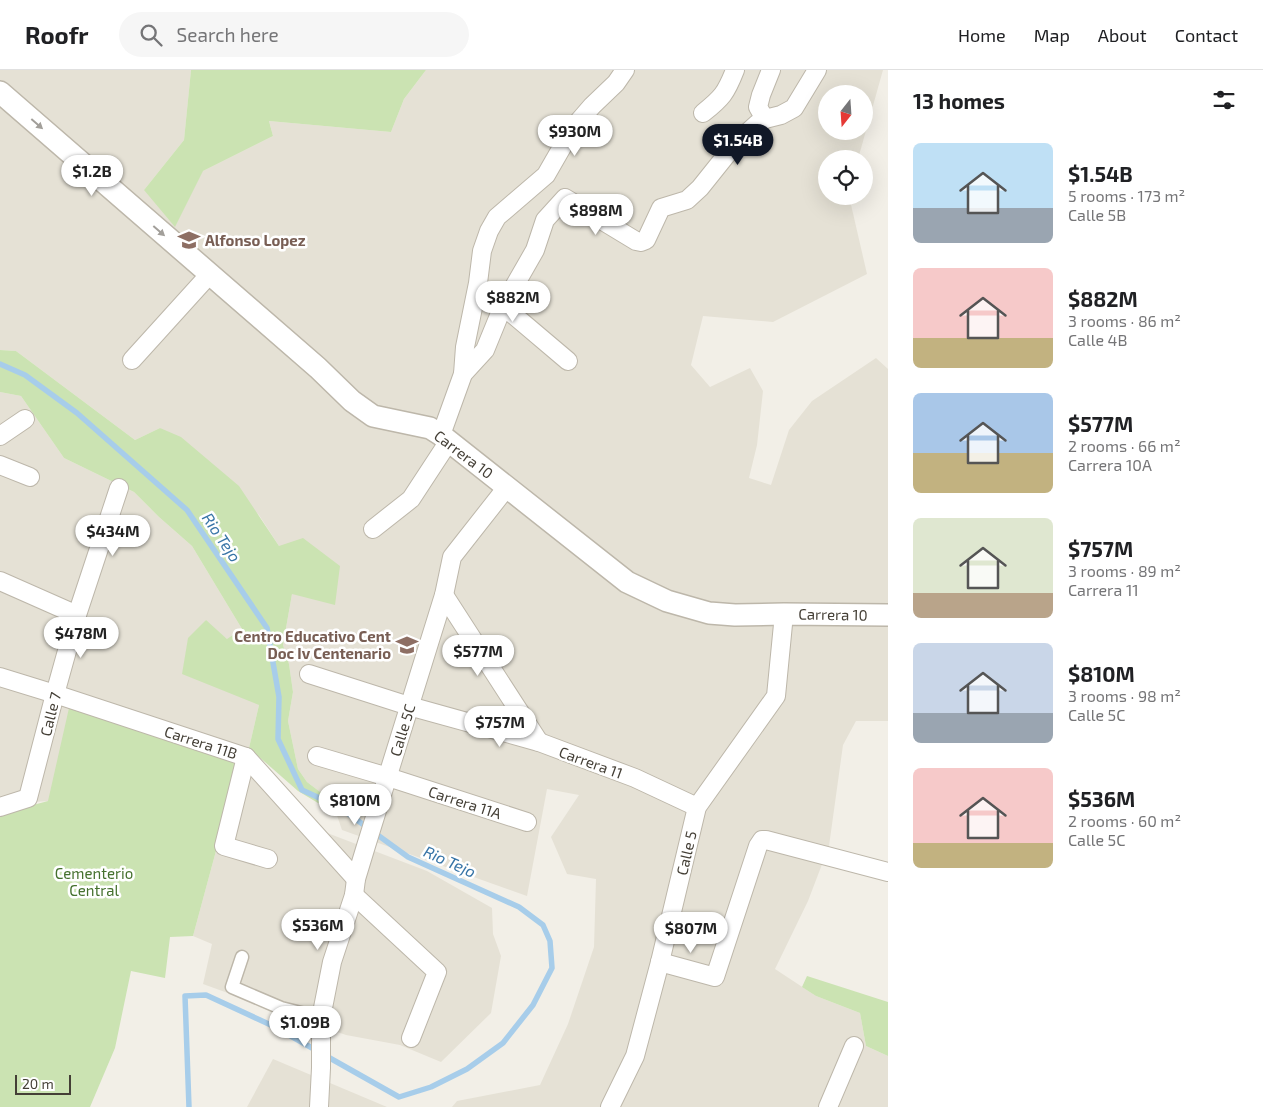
<!DOCTYPE html>
<html lang="en">
<head>
<meta charset="utf-8">
<style>
  body { margin:0; font-family:"Exo 2",sans-serif; background:#f6f6f6; color:#202124; height:100vh; display:flex; flex-direction:column; font-size:19px; white-space:nowrap }
  * { box-sizing:border-box; margin:0 }
  p { font-size:16px; color:#757577 }
  .icon { flex:none; width:28px; height:28px; fill:none; stroke:currentColor; stroke-width:2; stroke-linecap:round; stroke-linejoin:round }
  .map { position:relative; flex:1; overflow:hidden }
  .side { display:flex; flex-direction:column; background:#fff; width:375px }
  .side>* { flex:none }
  .needle { width:32px; rotate:197deg }
  .tools { position:absolute; left:818px; top:15px; display:grid; gap:10px }
  .tools a { display:grid; place-items:center; width:55px; height:55px; border-radius:50%; background:#fff; box-shadow:0 5px 20px #0002; font-size:25px }
  .scale { position:absolute; left:15px; bottom:12px; width:56px; box-sizing:border-box; padding-left:5px; border:2px solid #443f36; border-top:0; font-size:14px; line-height:18px; white-space:nowrap; color:#443f36; -webkit-text-stroke:4px #fff; paint-order:stroke }
  .price { position:absolute; translate:-50% -42px; padding:0 11px; border-radius:18px; background:#fff; color:#222; font-size:16px; line-height:32px; filter:drop-shadow(0 1px 2px #0008) }
  .price::after { content:''; position:absolute; left:50%; top:30px; width:15px; height:11px; margin-left:-8px; background:inherit; clip-path:polygon(0 0,100% 0,50% 100%) }
  .price.on { background:#111827; color:#fff }
  ul { padding:0; list-style:none }
  li { display:flex; align-items:center; gap:15px; height:125px; padding:0 25px }
  li span { display:grid; place-items:center; flex:none; width:140px; height:100px; border-radius:8px; color:#555 }
  li>.icon { margin-inline-start:auto }
  span .icon { width:60px; height:60px; fill:#fffc; stroke-width:1 }
  li b { font-size:21px }
  h2 { display:flex; justify-content:space-between; align-items:center; height:60px; padding:0 25px; font-size:21px }
  header { display:flex; align-items:center; gap:30px; box-sizing:border-box; height:70px; padding:0 25px; background:#fff; border-bottom:1px solid #e0e0e0 }
  header strong { font-size:24px }
  nav { display:flex; gap:28px; margin-inline-start:auto; font-size:18px }
  .search { width:350px; height:45px; background:#f6f6f6; display:flex; align-items:center; gap:12px; box-sizing:border-box; padding:0 18px; border-radius:28px; color:#757577; font-size:19px }
  main { display:flex; flex:1; min-height:0 }
  .map>svg:first-child { display:block }
  .residential { fill:#e5e1d5; fill-rule:evenodd }
  .green { fill:#cbe3b2 }
  .lines { fill:none; stroke-linecap:round; stroke-linejoin:round }
  .stream { stroke:#a7cdea; stroke-width:5.5 }
  .pedestrian-casing { stroke:#bdb7aa; stroke-width:15 }
  .minor-casing { stroke:#bdb7aa; stroke-width:20 }
  .tertiary-casing { stroke:#bdb7aa; stroke-width:24 }
  .pedestrian { stroke:#fff; stroke-width:12 }
  .minor { stroke:#fff; stroke-width:18 }
  .tertiary { stroke:#fff; stroke-width:21 }
  .oneway { fill:#a29f9a }
  .labels { text-anchor:middle; dominant-baseline:central; stroke-width:5; stroke-linejoin:round; paint-order:stroke }
  .education-label { font-size:15px; font-weight:bold; fill:#785e54; stroke:#fff; text-anchor:start }
  .street-label { font-size:15px; fill:#443f36; stroke:#fff }
  .park-label { font-size:15px; fill:#45712e; stroke:#fff }
  .water-label { font-size:16px; font-style:italic; fill:#3875a7; stroke:#fff }
</style>
</head>
<body>
<header>
<strong>Roofr</strong>
<div class="search"><svg class="icon" aria-label="search" viewBox="0 0 24 24"><circle cx="10" cy="10" r="6"/><path d="M15 15l6 6"/></svg>Search here</div>
<nav><a>Home</a><a>Map</a><a>About</a><a>Contact</a></nav>
</header>
<main>
<div class="map">
<svg width="888" height="1037" viewBox="0 0 888 1037">
  <rect width="100%" height="100%" fill="#f2efe7"/>
  <!-- residential -->
  <g class="residential">
    <path d="M 0,0 L 191,0 L 184,70 L 144,120 L 203,101 L 273,66 L 269,51 L 391,62 L 404,29 L 426,0 L 883,0 L 858,89 L 826,89 L 826,126 L 849,126 L 867,204 L 773,252 L 703,246 L 691,295 L 710,317 L 750,298 L 763,321 L 757,375 L 749,408 L 771,415 L 789,360 L 812,331 L 876,288 L 888,299 L 888,651 L 856,651 L 843,675 L 829,776 L 808,831 L 775,899 L 816,926 L 860,943 L 866,976 L 888,986 L 888,1037 L 452,1037 L 457,1031 L 540,1015 L 568,954 L 594,877 L 596,809 L 567,804 L 551,767 L 579,725 L 547,719 L 527,826 L 342,760 L 332,731 L 307,712 L 298,699 L 288,651 L 293,622 L 289,594 L 283,575 L 292,524 L 279,476 L 259,445 L 160,358 L 135,370 L 16,281 L 0,280 ZM 826,24 L 864,24 L 864,61 L 826,61 Z"/>
    <path d="M 0,322 L 21,326 L 64,388 L 134,422 L 159,447 L 192,476 L 242,559 L 228,570 L 205,550 L 259,635 L 249,678 L 240,691 L 322,761 L 427,801 L 492,838 L 493,864 L 501,886 L 491,943 L 441,992 L 400,975 L 346,965 L 277,941 L 203,914 L 212,874 L 193,866 L 240,692 L 48,731 L 9,734 L 0,737 Z"/>
    <path d="M 273,989 L 387,1037 L 247,1037 Z"/>
  </g>
  <!-- green -->
  <g class="green">
    <path d="M 191,0 L 426,0 L 404,29 L 391,62 L 269,51 L 273,66 L 203,101 L 175,157 L 144,120 L 184,70 Z"/>
    <path d="M 0,280 L 16,281 L 135,370 L 160,358 L 181,367 L 239,416 L 279,476 L 303,468 L 340,496 L 335,535 L 292,524 L 283,575 L 289,594 L 293,622 L 288,651 L 298,699 L 307,712 L 332,731 L 318,733 L 298,721 L 249,678 L 259,635 L 182,604 L 188,568 L 206,550 L 227,569 L 242,559 L 192,476 L 159,447 L 134,422 L 64,388 L 21,326 L 0,322 Z"/>
    <path d="M 69,638 L 240,692 L 193,866 L 170,867 L 165,908 L 131,901 L 115,978 L 90,1037 L 0,1037 L 0,744 L 48,731 Z"/>
    <path d="M 807,906 L 888,932 L 888,986 L 866,976 L 860,943 L 816,926 L 802,917 Z"/>
  </g>
  <g class="lines">
    <!-- stream -->
    <path class="stream" d="M 0,294 L 25,305 L 77,343 L 187,440 L 267,558 L 279,627 L 278,669 L 302,720 L 339,737 L 408,787 L 519,837 L 543,855 L 550,871 L 552,898 L 533,935 L 503,973 L 467,999 L 431,1017 L 399,1027 L 273,956 L 206,925 L 185,926 L 189,1037"/>
    <!-- pedestrian casing -->
    <g class="pedestrian-casing">
      <path id="pedestrian" d="M 242,887 L 232,917 L 281,938 L 321,948"/>
    </g>
    <!-- minor casing -->
    <g class="minor-casing">
      <g id="minor">
        <path d="M 703,43 C 722,28 726,23 735,0"/>
        <path d="M 765,49 L 758,37 L 761,25 L 771,0"/>
        <path d="M 503,236 L 568,291"/>
        <path d="M 132,290 L 209,205"/>
        <path d="M 463,304 L 465,277 L 478,213 L 482,181 L 489,161 L 497,147 L 546,105 L 573,58 L 592,36 L 616,13 L 625,0"/>
        <path d="M 441,365 L 463,304 L 485,280 L 503,236 L 535,180 L 545,150 L 565,128 L 636,171 L 641,172 L 646,170 L 661,138 L 687,130 L 700,118 L 736,73 L 757,54 L 765,49 L 781,45 L 794,38 L 817,0"/>
        <path d="M 0,366 L 25,349"/>
        <path d="M 0,395 L 30,407"/>
        <path d="M 373,459 L 411,429 L 449,371"/>
        <path d="M 0,511 L 77,545"/>
        <path d="M 444,525 L 539,672"/>
        <path d="M 309,604 L 409,636 L 539,672 L 635,708 L 697,737"/>
        <path d="M 0,607 L 55,624 L 246,687 L 356,809"/>
        <path d="M 317,686 L 388,707 L 527,752"/>
        <path d="M 246,687 L 224,776 L 268,789"/>
        <path d="M 0,737 L 28,728 L 55,624 L 77,545 L 119,418"/>
        <path d="M 354,825 L 437,902 L 411,968"/>
        <path d="M 660,892 L 715,907 L 758,776 L 762,770 L 766,770 L 888,802"/>
        <path d="M 319,1037 L 321,998 L 321,948 L 332,892 L 354,825 L 356,809 L 366,776 L 444,525 L 452,487 L 507,417"/>
        <path d="M 610,1037 L 635,986 L 660,892 L 697,737 L 776,626 L 784,544"/>
        <path d="M 828,1037 L 854,976"/>
      </g>
    </g>
    <!-- tertiary casing -->
    <g class="tertiary-casing">
      <path id="tertiary" d="M 0,22 L 318,298 L 352,331 L 373,346 L 430,358 L 441,365 L 627,512 L 667,531 L 709,543 L 735,545 L 784,544 L 888,545"/>
    </g>
    <!-- pedestrian -->
    <use href="#pedestrian" class="pedestrian"/>
    <!-- minor -->
    <use href="#minor" class="minor"/>
    <!-- tertiary -->
    <use href="#tertiary" class="tertiary"/>
  </g>
  <!-- one-way arrows -->
  <defs><path id="oneway-solid" d="M-6-.8H1V-3.2L6.5 0L1 3.2V.8H-6Z" transform="scale(1.25)"/></defs>
  <g class="oneway">
    <use href="#oneway-solid" transform="translate(37 54) rotate(41)"/>
    <use href="#oneway-solid" transform="translate(159 161) rotate(41)"/>
  </g>
  <!-- icons -->
  <defs>
    <g id="school-bare" transform="scale(1.725)"><path d="M0-5L7-2L0 1L-7-2ZM-4 1L0 2.5L4 1V4Q0 6-4 4Z" fill="#8d6e63" stroke="#fff" stroke-width="2.5" paint-order="stroke"/></g>
  </defs>
  <g fill-rule="evenodd">
    <use href="#school-bare" x="189" y="170"/>
    <use href="#school-bare" x="407" y="575"/>
  </g>
  <g class="labels">
    <!-- education labels -->
    <g class="education-label">
      <text x="205" y="170">Alfonso Lopez</text>
      <text x="391" y="566" text-anchor="end">Centro Educativo Cent<tspan x="391" dy="17">Doc Iv Centenario</tspan></text>
    </g>
    <!-- street labels -->
    <g class="street-label">
      <text transform="translate(464 384) rotate(37)">Carrera 10</text>
      <text transform="translate(833 544) rotate(1)">Carrera 10</text>
      <text transform="translate(50 644) rotate(-76)">Calle 7</text>
      <text transform="translate(402 660) rotate(-73)">Calle 5C</text>
      <text transform="translate(201 672) rotate(18)">Carrera 11B</text>
      <text transform="translate(591 692) rotate(20)">Carrera 11</text>
      <text transform="translate(465 732) rotate(18)">Carrera 11A</text>
      <text transform="translate(686 783) rotate(-77)">Calle 5</text>
    </g>
    <!-- park labels -->
    <g class="park-label">
      <text x="94" y="803">Cementerio<tspan x="94" dy="17">Central</tspan></text>
    </g>
    <!-- water labels -->
    <g class="water-label">
      <text transform="translate(222 467) rotate(56)">Rio Tejo</text>
      <text transform="translate(450 791) rotate(24)">Rio Tejo</text>
    </g>
  </g>
</svg>
<div class="tools">
<a><svg class="needle" viewBox="-14 -14 28 28"><path d="M0-13l5 13h-10z" fill="#e53935"/><path d="M0 13l5-13h-10z" fill="#757577"/></svg></a>
<a><svg class="icon" aria-label="locate" viewBox="0 0 24 24"><circle cx="12" cy="12" r="6"/><path d="M12 2v4M12 18v4M2 12h4M18 12h4"/></svg></a>
</div>
<div class="scale">20 m</div>
<b class="price" style="left:575px;top:87px">$930M</b>
<b class="price on" style="left:738px;top:96px">$1.54B</b>
<b class="price" style="left:92px;top:127px">$1.2B</b>
<b class="price" style="left:596px;top:166px">$898M</b>
<b class="price" style="left:513px;top:253px">$882M</b>
<b class="price" style="left:113px;top:487px">$434M</b>
<b class="price" style="left:81px;top:589px">$478M</b>
<b class="price" style="left:478px;top:607px">$577M</b>
<b class="price" style="left:500px;top:678px">$757M</b>
<b class="price" style="left:355px;top:756px">$810M</b>
<b class="price" style="left:318px;top:881px">$536M</b>
<b class="price" style="left:691px;top:884px">$807M</b>
<b class="price" style="left:305px;top:978px">$1.09B</b>
</div>
<section class="side">
<h2>13 homes<svg class="icon" aria-label="filters" viewBox="0 0 24 24"><path d="M4 7h16M4 17h16"/><circle cx="9" cy="7" r="2"/><circle cx="15" cy="17" r="2"/></svg></h2>
<ul>
<li><span style="background:linear-gradient(#bfe0f5 65%,#9aa5b1 0)"><svg class="icon" aria-label="home" viewBox="0 0 24 24"><path d="M3 11l9-7 9 7M6 9v11h12V9"/></svg></span><div><b>$1.54B</b><p>5 rooms · 173 m²</p><p>Calle 5B</p></div></li>
<li><span style="background:linear-gradient(#f6c9c9 70%,#c2b280 0)"><svg class="icon" aria-label="home" viewBox="0 0 24 24"><path d="M3 11l9-7 9 7M6 9v11h12V9"/></svg></span><div><b>$882M</b><p>3 rooms · 86 m²</p><p>Calle 4B</p></div></li>
<li><span style="background:linear-gradient(#a9c7e8 60%,#c2b280 0)"><svg class="icon" aria-label="home" viewBox="0 0 24 24"><path d="M3 11l9-7 9 7M6 9v11h12V9"/></svg></span><div><b>$577M</b><p>2 rooms · 66 m²</p><p>Carrera 10A</p></div></li>
<li><span style="background:linear-gradient(#dfe7d0 75%,#b9a48a 0)"><svg class="icon" aria-label="home" viewBox="0 0 24 24"><path d="M3 11l9-7 9 7M6 9v11h12V9"/></svg></span><div><b>$757M</b><p>3 rooms · 89 m²</p><p>Carrera 11</p></div></li>
<li><span style="background:linear-gradient(#c9d6e8 70%,#9aa5b1 0)"><svg class="icon" aria-label="home" viewBox="0 0 24 24"><path d="M3 11l9-7 9 7M6 9v11h12V9"/></svg></span><div><b>$810M</b><p>3 rooms · 98 m²</p><p>Calle 5C</p></div></li>
<li><span style="background:linear-gradient(#f6c9c9 75%,#c2b280 0)"><svg class="icon" aria-label="home" viewBox="0 0 24 24"><path d="M3 11l9-7 9 7M6 9v11h12V9"/></svg></span><div><b>$536M</b><p>2 rooms · 60 m²</p><p>Calle 5C</p></div></li>
</ul>
</section>
</main>
</body>
</html>
